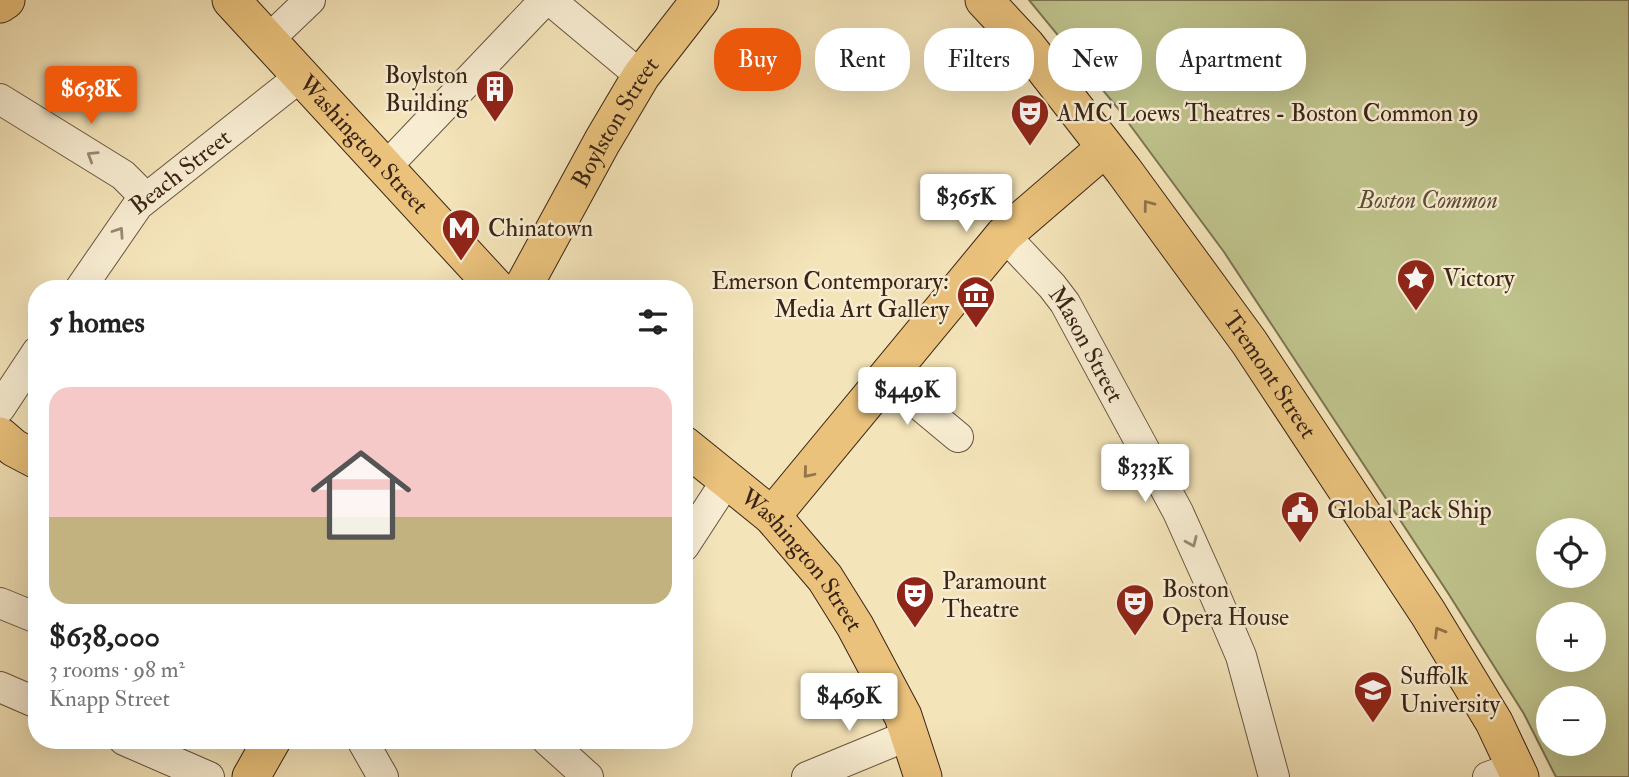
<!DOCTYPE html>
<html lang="en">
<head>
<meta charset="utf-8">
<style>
  body { margin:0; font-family:"IM FELL Double Pica",serif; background:#f2f2f2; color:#222; height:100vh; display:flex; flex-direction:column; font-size:26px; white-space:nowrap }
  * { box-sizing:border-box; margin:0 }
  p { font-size:23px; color:#767676 }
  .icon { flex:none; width:38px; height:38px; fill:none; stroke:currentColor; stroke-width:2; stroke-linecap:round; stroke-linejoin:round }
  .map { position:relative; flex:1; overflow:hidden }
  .sheet { position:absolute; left:28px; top:280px; width:665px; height:469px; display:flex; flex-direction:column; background:#fff; border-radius:28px; box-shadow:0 7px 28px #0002 }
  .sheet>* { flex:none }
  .guide { position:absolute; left:714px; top:28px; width:665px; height:63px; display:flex; gap:14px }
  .tools { position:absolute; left:1536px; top:518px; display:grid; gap:14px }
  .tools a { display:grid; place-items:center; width:70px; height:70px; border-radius:50%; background:#fff; box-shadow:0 7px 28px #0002; font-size:35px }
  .price { position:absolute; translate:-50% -60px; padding:0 16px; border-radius:7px; background:#fff; color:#222; font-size:23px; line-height:46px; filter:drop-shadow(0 2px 4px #0008) }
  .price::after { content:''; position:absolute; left:50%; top:42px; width:21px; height:16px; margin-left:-10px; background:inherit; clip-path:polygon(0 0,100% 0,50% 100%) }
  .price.current { background:#ea580c; color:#fff }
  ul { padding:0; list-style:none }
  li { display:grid; align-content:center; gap:14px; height:371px; padding:0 21px }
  li span { display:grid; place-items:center; height:217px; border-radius:21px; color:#555 }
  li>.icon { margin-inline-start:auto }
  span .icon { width:126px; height:126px; fill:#fffc; stroke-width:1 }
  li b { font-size:30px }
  h2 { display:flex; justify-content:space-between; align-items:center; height:84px; padding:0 21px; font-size:30px }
  .pill { padding:0 24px; border-radius:28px; background:#fff; box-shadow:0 7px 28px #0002; font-size:24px; line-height:63px }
  .pill.current { background:#ea580c; color:#fff }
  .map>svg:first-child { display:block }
  .green { fill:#bfc38c; stroke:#7c7452; stroke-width:2; fill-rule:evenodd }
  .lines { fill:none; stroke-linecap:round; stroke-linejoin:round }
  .minor-casing { stroke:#685440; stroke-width:32 }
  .major-casing { stroke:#3a2417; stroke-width:39 }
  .minor { stroke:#f8edd2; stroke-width:30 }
  .major { stroke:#eac27c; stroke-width:37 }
  .oneway { stroke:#998874 }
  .oneway2 { stroke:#92734a }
  .labels { text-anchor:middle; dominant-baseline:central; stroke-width:5; stroke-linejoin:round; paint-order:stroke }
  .poi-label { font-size:24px; fill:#3a2417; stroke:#f8edd2; text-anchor:start }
  .street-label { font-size:24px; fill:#3a2417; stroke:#f8edd2 }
  .park-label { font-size:24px; font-style:italic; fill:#5b4c34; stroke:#f8edd2 }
</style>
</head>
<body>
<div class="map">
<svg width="1629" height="777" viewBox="0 0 1629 777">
  <rect width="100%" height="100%" fill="#f4e4b9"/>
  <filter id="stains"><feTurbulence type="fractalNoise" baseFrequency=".00286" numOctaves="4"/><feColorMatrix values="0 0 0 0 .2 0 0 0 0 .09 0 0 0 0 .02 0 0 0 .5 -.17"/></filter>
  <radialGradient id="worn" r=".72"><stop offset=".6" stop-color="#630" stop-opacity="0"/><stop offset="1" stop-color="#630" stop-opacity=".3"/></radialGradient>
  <!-- green -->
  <path class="green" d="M 1029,0 L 1629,0 L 1629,777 L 1556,777 L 1524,714 L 1448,593 L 1224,252 L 1116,106 ZM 1549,530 L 1594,530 L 1594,576 L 1549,576 ZM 1594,614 L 1594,660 L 1549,660 L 1549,614 ZM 1549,698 L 1594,698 L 1594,744 L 1549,744 Z"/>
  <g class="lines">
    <!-- minor casing -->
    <g class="minor-casing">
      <g id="minor">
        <path d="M 550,0 L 641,76"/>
        <path d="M 267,41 L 310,0"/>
        <path d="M 0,99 L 123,175 L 146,198"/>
        <path d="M 386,167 L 545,0"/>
        <path id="s1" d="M 1004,235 L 1052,286 L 1065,303 L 1178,512 L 1209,581 L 1241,656 L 1274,777"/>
        <path id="s2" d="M 80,289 L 138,205 L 301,76"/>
        <path d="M 887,378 L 958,437"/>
        <path d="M 0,408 L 37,352"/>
        <path d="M 684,546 L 727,480"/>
        <path d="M 0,603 L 37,618"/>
        <path d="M 0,687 L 37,703"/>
        <path d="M 124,740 L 209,777"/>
        <path d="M 362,740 L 383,777"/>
        <path d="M 547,740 L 588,777"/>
        <path d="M 807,777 L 909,735"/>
        <path d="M 1488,777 L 1516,767"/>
      </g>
    </g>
    <!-- major casing -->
    <g class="major-casing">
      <g id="major">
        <path id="s3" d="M 231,0 L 497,289"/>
        <path id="s4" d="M 984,0 L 1026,45 L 1124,171 L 1249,342 L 1428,613 L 1494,722 L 1520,777"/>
        <path d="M 0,4 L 6,0"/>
        <path id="s5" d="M 522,289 L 602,142 L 641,76 L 700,0"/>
        <path d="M 0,436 L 14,448 L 37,460"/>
        <path id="s6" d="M 684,445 L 772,516 L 825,578 L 855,626 L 903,716 L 923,777"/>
        <path d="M 772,516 L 1004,235 L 1105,148"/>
        <path d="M 251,777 L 272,740"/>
      </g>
    </g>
    <!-- minor -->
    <use href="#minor" class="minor"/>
    <!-- major -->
    <use href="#major" class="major"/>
  </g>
  <!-- one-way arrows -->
  <defs><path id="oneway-chevron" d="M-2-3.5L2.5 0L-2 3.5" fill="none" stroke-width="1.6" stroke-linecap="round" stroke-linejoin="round" transform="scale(1.75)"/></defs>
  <g class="oneway">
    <use href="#oneway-chevron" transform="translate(92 156) rotate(-148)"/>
    <use href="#oneway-chevron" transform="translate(119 232) rotate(-56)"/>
    <use href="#oneway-chevron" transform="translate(1192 542) rotate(66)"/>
  </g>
  <g class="oneway2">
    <use href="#oneway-chevron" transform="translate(1148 205) rotate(-127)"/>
    <use href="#oneway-chevron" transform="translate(808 473) rotate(130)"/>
    <use href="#oneway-chevron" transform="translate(1439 632) rotate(-121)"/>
  </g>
  <!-- icons -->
  <defs>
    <g id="building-pin" transform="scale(2.0125)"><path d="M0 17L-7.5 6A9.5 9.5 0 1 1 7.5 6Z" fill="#8f2418" stroke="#f8edd2"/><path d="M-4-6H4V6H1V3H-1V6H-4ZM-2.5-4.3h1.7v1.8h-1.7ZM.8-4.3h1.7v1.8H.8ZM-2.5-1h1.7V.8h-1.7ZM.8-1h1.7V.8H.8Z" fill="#fff"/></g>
    <g id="theatre-pin" transform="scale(2.0125)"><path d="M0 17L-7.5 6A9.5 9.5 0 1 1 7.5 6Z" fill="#8f2418" stroke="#f8edd2"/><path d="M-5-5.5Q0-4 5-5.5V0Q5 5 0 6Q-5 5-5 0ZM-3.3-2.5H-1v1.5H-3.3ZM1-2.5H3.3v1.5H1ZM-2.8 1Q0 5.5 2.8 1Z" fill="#fff"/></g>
    <g id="metro-pin" transform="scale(2.0125)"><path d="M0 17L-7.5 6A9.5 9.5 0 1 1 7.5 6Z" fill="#8f2418" stroke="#f8edd2"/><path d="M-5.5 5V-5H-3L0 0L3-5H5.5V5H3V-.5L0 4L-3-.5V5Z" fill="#fff"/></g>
    <g id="sight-pin" transform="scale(2.0125)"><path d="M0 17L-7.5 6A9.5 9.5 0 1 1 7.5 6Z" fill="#8f2418" stroke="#f8edd2"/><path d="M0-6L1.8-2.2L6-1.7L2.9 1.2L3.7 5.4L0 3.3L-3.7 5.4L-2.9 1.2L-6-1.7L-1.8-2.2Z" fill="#fff"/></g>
    <g id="museum-pin" transform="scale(2.0125)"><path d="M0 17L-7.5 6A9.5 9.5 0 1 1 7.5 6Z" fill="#8f2418" stroke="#f8edd2"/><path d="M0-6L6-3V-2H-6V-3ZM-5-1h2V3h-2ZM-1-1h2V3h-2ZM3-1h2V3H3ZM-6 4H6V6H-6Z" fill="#fff"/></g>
    <g id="civic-pin" transform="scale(2.0125)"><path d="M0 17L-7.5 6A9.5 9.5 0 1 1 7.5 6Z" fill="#8f2418" stroke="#f8edd2"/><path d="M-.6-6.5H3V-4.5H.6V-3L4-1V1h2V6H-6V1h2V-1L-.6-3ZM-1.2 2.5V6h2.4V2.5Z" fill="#fff"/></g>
    <g id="university-pin" transform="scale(2.0125)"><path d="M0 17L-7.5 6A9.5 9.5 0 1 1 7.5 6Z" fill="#8f2418" stroke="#f8edd2"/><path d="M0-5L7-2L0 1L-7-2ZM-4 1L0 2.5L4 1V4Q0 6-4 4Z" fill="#fff"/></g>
  </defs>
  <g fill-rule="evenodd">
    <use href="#building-pin" x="495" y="89"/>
    <use href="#theatre-pin" x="1030" y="113"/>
    <use href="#metro-pin" x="461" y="228"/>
    <use href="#sight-pin" x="1416" y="278"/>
    <use href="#museum-pin" x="976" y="295"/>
    <use href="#civic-pin" x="1300" y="510"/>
    <use href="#theatre-pin" x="915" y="595"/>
    <use href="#theatre-pin" x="1135" y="603"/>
    <use href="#university-pin" x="1373" y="690"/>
  </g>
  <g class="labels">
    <!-- poi labels -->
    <g class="poi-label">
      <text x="468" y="75" text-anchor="end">Boylston<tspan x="468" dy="28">Building</tspan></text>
      <text x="1057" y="113">AMC Loews Theatres - Boston Common 19</text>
      <text x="488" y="228">Chinatown</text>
      <text x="1443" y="278">Victory</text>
      <text x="949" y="281" text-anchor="end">Emerson Contemporary:<tspan x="949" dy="28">Media Art Gallery</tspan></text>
      <text x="1327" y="510">Global Pack Ship</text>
      <text x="942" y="581">Paramount<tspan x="942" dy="28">Theatre</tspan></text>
      <text x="1162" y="589">Boston<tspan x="1162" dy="28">Opera House</tspan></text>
      <text x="1400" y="676">Suffolk<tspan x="1400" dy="28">University</tspan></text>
    </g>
    <!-- street labels -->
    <g class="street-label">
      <text stroke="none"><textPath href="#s5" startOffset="191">Boylston Street</textPath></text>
      <text stroke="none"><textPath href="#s3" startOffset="196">Washington Street</textPath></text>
      <text stroke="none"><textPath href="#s2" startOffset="156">Beach Street</textPath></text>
      <text stroke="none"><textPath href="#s1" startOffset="138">Mason Street</textPath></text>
      <text stroke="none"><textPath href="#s4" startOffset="472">Tremont Street</textPath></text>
      <text stroke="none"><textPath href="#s6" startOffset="166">Washington Street</textPath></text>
    </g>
    <!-- park labels -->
    <g class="park-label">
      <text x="1428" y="200">Boston Common</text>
    </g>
  </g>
  <rect width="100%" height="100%" filter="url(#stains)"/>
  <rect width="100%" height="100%" fill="url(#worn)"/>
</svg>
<div class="tools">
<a><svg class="icon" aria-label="locate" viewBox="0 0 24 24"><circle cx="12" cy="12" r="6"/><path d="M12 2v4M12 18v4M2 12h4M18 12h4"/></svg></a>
<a>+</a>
<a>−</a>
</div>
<b class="price current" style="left:91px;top:126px">$638K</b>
<b class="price" style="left:966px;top:234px">$365K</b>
<b class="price" style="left:907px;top:427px">$449K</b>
<b class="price" style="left:1145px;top:504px">$333K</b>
<b class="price" style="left:849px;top:733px">$469K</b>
<div class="guide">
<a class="pill current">Buy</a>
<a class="pill">Rent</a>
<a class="pill">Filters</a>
<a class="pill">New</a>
<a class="pill">Apartment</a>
</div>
<section class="sheet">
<h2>5 homes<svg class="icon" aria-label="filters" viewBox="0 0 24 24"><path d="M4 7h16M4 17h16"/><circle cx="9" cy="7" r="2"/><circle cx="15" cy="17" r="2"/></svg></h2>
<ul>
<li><span style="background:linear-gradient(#f6c9c9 60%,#c2b280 0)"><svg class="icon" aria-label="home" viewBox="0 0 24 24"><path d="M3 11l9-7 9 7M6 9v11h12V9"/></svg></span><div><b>$638,000</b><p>3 rooms · 98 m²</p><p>Knapp Street</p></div></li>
</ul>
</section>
</div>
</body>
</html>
